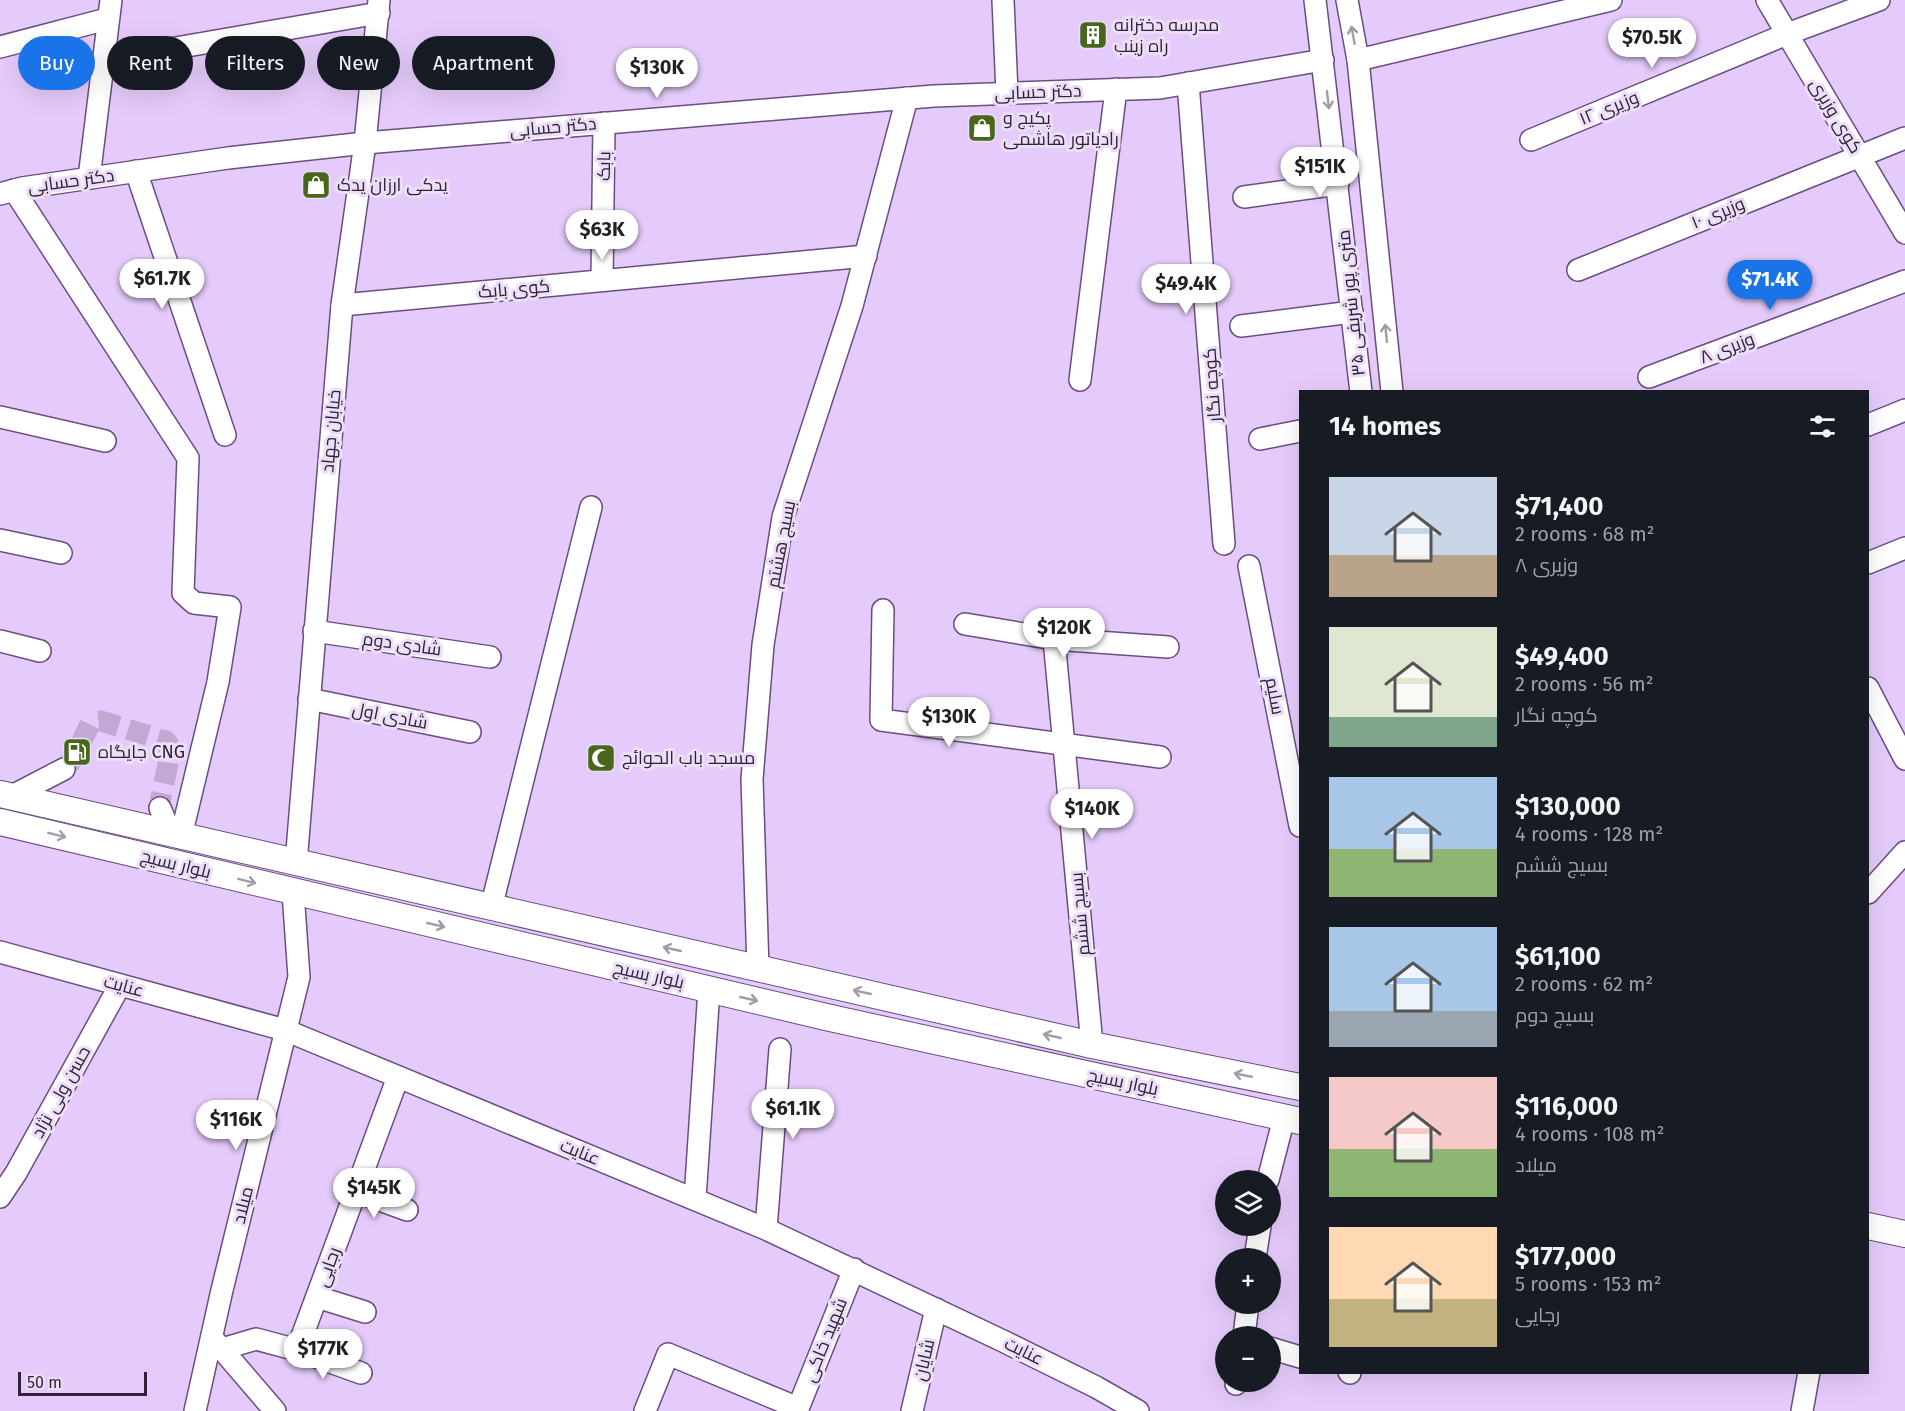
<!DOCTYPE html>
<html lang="en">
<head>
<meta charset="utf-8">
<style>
  body { margin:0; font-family:"Fira Sans",Cairo,sans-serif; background:#242831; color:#f1f3f6; height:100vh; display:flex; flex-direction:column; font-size:22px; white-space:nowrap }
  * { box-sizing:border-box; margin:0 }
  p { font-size:20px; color:#9ea1a6 }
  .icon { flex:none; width:33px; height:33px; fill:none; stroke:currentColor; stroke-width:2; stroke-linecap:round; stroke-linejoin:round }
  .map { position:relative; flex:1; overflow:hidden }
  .panel { position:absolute; left:1299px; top:390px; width:570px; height:984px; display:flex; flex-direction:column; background:#171b24; border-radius:0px; box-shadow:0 6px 24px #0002 }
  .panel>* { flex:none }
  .top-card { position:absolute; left:18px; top:36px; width:570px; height:54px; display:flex; gap:12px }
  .controls { position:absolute; left:1215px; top:1170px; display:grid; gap:12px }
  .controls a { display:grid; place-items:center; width:66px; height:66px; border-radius:50%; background:#171b24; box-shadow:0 6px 24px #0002; font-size:30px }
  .scale { position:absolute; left:18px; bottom:15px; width:129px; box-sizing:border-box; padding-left:6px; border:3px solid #2f2239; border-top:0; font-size:16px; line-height:21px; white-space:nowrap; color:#2f2239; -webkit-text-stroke:4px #ebdef6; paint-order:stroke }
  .price { position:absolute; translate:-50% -51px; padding:0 14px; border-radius:21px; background:#fff; color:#222; font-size:20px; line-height:39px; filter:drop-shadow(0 2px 3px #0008) }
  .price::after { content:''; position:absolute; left:50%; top:36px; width:18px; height:14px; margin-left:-9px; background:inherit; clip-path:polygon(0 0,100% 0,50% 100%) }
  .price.on { background:#1a73e8; color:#fff }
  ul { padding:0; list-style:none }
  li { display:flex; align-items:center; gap:18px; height:150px; padding:0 30px }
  li span { display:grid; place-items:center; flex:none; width:168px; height:120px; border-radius:0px; color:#555 }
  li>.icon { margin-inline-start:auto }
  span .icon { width:72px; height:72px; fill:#fffc; stroke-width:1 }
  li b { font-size:26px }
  h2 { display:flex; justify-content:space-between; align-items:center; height:72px; padding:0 30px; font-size:26px }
  .pill { padding:0 21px; border-radius:27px; background:#171b24; box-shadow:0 6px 24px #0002; font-size:21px; line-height:54px }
  .pill.on { background:#1a73e8; color:#fff }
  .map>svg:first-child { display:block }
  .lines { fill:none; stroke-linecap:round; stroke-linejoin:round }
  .minor-tunnel { stroke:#c1a9d4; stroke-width:21; stroke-dasharray:21 10; stroke-linecap:butt }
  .minor-casing { stroke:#6b4d82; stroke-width:24 }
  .major-casing { stroke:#6b4d82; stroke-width:28 }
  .minor { stroke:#fff; stroke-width:21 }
  .major { stroke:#fff; stroke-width:26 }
  .oneway { stroke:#a19ca6 }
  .labels { text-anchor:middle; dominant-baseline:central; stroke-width:6; stroke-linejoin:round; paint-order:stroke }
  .poi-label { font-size:18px; fill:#2f2239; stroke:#ebdef6; text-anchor:start }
  .street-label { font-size:18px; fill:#2f2239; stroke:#ebdef6 }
</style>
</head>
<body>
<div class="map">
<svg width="1905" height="1411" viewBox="0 0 1905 1411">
  <rect width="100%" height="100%" fill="#e5cbfb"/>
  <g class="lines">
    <!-- minor-tunnel -->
    <path class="minor-tunnel" d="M 64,769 L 73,759 L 91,722 L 101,721 L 166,741 C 176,750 159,792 160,808"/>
    <!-- minor casing -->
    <g class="minor-casing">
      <g id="minor">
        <path d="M 1003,0 L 1007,93"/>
        <path d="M 1315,0 L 1361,392"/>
        <path d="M 1347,0 L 1358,60 L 1392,392"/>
        <path d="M 1767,0 L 1905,233"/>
        <path d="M 0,47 L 107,19"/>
        <path d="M 158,51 L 379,13"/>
        <path d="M 1358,60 L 1611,0"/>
        <path d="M 1188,83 L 1224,544"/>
        <path d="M 1531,140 L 1787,34 L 1879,0"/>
        <path d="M 136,171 L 225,435"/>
        <path d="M 89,178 L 111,0"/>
        <path d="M 14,190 L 188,458 L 183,593 L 194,603 L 230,607 L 218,682 L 181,836"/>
        <path d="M 0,194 L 22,188 L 228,158 L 365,143 L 934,96 L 1160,88 L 1323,60"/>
        <path d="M 1244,197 L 1338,184"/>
        <path d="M 1578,270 L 1905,138"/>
        <path d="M 602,280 L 604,123"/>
        <path d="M 342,305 L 866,256"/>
        <path d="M 1241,326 L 1352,312"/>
        <path d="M 1649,377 L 1905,281"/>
        <path d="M 1080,380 L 1116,89"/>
        <path d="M 0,417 L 105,441"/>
        <path d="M 1868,425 L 1905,410"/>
        <path d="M 1260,439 L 1300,431"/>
        <path d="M 0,540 L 61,553"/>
        <path d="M 1868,563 L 1905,548"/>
        <path d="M 1249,566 L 1300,826"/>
        <path d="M 883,610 L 881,720 L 1160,757"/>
        <path d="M 965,624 L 1054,639 L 1168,647"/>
        <path d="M 314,631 L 490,657"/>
        <path d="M 1054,639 L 1092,1045"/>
        <path d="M 0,641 L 40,651"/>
        <path d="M 1868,688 L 1905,759"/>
        <path d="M 309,699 L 470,732"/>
        <path d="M 12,796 L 64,769"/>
        <path d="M 160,808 L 171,834"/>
        <path d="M 296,863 L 342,305 L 365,143 L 379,0"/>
        <path d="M 1868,893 L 1905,852"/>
        <path d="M 491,908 L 591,507"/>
        <path d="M 0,952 L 285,1030 L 766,1229 L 1003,1341 L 1096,1387 L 1138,1411"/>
        <path d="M 758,969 L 752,779 L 763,645 L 783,517 L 852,306 L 907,98"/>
        <path d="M 1268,1180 L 1284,1118"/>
        <path d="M 355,1191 L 407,1210"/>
        <path d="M 0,1197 L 16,1173 L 120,985"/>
        <path d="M 695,1199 L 709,989"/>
        <path d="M 766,1229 L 780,1049"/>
        <path d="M 1255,1258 L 1260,1226"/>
        <path d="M 317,1297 L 365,1312"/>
        <path d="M 1244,1336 L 1248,1304"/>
        <path d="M 214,1340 L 275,1411"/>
        <path d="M 1270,1348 L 1300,1357"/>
        <path d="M 222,1349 L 256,1339 L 297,1350 L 398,1077"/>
        <path d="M 297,1350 L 361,1373"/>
        <path d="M 1349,1372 L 1350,1373"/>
        <path d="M 1236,1384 L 1237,1382"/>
        <path d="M 195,1411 L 222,1290 L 299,977 L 293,892"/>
        <path d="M 645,1411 L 668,1354 L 798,1408"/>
        <path d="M 797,1411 L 854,1269"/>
        <path d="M 912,1411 L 936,1309"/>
        <path d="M 1802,1411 L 1809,1372"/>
      </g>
    </g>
    <!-- major casing -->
    <g class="major-casing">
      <g id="major">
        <path d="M 0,794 L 1092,1045 L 1300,1087"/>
        <path d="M 0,822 L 826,1017 L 1300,1121"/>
        <path d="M 1868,1226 L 1905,1234"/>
      </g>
    </g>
    <!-- minor -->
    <use href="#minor" class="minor"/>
    <!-- major -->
    <use href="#major" class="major"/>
  </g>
  <!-- one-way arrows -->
  <defs><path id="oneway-shaft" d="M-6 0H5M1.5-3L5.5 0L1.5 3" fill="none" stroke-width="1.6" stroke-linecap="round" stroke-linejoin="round" transform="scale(1.5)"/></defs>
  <g class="oneway">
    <use href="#oneway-shaft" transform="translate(1353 35) rotate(-100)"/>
    <use href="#oneway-shaft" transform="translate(1328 100) rotate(83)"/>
    <use href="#oneway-shaft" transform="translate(1386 333) rotate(-96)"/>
    <use href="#oneway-shaft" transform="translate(57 835) rotate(14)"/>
    <use href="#oneway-shaft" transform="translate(247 881) rotate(14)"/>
    <use href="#oneway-shaft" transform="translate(436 925) rotate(13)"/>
    <use href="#oneway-shaft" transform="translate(672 949) rotate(-167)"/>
    <use href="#oneway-shaft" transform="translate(862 992) rotate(-167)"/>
    <use href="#oneway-shaft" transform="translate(749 999) rotate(13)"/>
    <use href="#oneway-shaft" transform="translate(1052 1036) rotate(-167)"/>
    <use href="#oneway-shaft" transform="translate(1243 1075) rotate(-169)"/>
  </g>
  <!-- icons -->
  <defs>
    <g id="building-square" transform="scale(1.5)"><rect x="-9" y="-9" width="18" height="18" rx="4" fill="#48671d" stroke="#ebdef6"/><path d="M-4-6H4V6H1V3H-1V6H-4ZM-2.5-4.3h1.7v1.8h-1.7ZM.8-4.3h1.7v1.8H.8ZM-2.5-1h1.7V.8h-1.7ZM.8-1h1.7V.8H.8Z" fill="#fff"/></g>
    <g id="shop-square" transform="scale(1.5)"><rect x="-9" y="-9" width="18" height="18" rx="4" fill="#48671d" stroke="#ebdef6"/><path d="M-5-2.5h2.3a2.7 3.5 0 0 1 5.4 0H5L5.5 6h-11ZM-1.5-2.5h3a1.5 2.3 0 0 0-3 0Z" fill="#fff"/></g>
    <g id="fuel-square" transform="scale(1.5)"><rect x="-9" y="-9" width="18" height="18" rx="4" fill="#48671d" stroke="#ebdef6"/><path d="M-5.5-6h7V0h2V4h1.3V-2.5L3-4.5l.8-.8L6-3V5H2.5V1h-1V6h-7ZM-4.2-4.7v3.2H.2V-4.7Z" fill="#fff"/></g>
    <g id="mosque-square" transform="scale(1.5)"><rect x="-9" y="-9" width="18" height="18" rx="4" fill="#48671d" stroke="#ebdef6"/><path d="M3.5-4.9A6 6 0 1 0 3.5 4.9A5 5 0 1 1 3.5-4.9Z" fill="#fff"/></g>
  </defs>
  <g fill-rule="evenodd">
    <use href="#building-square" x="1093" y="35"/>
    <use href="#shop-square" x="982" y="128"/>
    <use href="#shop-square" x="316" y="185"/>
    <use href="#fuel-square" x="77" y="752"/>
    <use href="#mosque-square" x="601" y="758"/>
  </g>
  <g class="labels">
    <!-- poi labels -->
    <g class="poi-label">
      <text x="1114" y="25">مدرسه دخترانه<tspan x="1114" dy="21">راه زینب</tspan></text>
      <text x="1003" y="118">پکیج و<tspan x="1003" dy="21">رادیاتور هاشمی</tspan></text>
      <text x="337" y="185">یدکی ارزان یدک</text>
      <text x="98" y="752">جایگاه CNG</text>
      <text x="622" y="758">مسجد باب الحوائج</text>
    </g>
    <!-- street labels -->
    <g class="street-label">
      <text transform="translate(1038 92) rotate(-2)">دکتر حسابی</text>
      <text transform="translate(1609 108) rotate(-22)">وزيری ۱۲</text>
      <text transform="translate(1836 116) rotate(59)">کوی وزیری</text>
      <text transform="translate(553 127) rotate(-5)">دکتر حسابی</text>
      <text transform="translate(604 166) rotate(-89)">بابک</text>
      <text transform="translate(71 181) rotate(-8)">دکتر حسابی</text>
      <text transform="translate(1718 213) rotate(-22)">وزیری ۱۰</text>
      <text transform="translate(514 289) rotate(-5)">کوی بابک</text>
      <text transform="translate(1351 303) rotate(-96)">۳۵ متری پور شریفی</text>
      <text transform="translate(1727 348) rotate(-21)">وزیری ۸</text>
      <text transform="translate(1212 385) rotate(-94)">کوچه نگار</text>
      <text transform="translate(331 431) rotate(-85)">خیابان جهاد</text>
      <text transform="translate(781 544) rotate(-79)">بسیج هشتم</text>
      <text transform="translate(402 644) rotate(8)">شادی دوم</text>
      <text transform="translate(1275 696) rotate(79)">سلیم</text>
      <text transform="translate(390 716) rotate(11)">شادی اول</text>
      <text transform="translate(176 864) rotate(14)">بلوار بسیج</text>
      <text transform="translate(1080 914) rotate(-95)">بسیج ششم</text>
      <text transform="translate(649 975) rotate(13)">بلوار بسیج</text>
      <text transform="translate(124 986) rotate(15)">عنایت</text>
      <text transform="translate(1123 1082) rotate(12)">بلوار بسیج</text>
      <text transform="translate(61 1092) rotate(-61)">حسن ولی نژاد</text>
      <text transform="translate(580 1152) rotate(22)">عنایت</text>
      <text transform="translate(243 1205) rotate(-76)">میلاد</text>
      <text transform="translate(328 1267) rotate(-70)">رجایی</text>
      <text transform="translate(825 1340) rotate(-68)">شهید خاکی</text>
      <text transform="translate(1024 1351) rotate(26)">عنایت</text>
      <text transform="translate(924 1360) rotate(-77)">شایان</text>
    </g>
  </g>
</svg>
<div class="controls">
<a><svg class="icon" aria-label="layers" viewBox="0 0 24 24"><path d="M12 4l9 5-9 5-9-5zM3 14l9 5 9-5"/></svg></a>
<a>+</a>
<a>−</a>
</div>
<div class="scale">50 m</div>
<b class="price" style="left:1652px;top:69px">$70.5K</b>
<b class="price" style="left:657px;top:99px">$130K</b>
<b class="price" style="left:1320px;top:198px">$151K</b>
<b class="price" style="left:602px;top:261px">$63K</b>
<b class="price" style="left:162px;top:310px">$61.7K</b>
<b class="price on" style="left:1770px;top:311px">$71.4K</b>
<b class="price" style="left:1186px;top:315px">$49.4K</b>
<b class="price" style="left:1064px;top:659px">$120K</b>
<b class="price" style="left:949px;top:748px">$130K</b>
<b class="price" style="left:1092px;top:840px">$140K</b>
<b class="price" style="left:793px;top:1140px">$61.1K</b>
<b class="price" style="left:236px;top:1151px">$116K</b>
<b class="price" style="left:374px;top:1219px">$145K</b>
<b class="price" style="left:323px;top:1380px">$177K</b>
<div class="top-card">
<a class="pill on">Buy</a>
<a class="pill">Rent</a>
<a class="pill">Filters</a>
<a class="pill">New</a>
<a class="pill">Apartment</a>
</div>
<section class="panel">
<h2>14 homes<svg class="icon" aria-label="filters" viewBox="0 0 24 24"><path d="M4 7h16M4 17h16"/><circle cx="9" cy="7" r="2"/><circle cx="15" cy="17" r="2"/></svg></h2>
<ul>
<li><span style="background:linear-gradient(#c9d6e8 65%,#b9a48a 0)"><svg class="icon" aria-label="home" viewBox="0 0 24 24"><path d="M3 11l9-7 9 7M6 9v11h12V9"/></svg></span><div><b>$71,400</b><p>2 rooms · 68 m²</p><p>وزیری ۸</p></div></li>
<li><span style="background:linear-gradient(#dfe7d0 75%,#7fa58c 0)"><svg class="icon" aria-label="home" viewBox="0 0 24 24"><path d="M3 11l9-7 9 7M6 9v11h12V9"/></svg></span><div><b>$49,400</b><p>2 rooms · 56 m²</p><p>کوچه نگار</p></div></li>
<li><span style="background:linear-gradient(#a9c7e8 60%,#8fb573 0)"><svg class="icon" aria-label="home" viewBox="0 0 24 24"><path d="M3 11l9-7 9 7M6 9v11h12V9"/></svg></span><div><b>$130,000</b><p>4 rooms · 128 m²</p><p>بسیج ششم</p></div></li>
<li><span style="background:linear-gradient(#a9c7e8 70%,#9aa5b1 0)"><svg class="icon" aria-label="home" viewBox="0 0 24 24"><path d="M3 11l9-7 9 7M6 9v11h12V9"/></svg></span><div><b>$61,100</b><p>2 rooms · 62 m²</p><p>بسيج دوم</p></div></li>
<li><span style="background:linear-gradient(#f6c9c9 60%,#8fb573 0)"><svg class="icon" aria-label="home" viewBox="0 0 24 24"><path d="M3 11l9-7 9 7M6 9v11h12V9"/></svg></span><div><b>$116,000</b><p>4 rooms · 108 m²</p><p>میلاد</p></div></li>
<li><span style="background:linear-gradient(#ffd9b3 60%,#c2b280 0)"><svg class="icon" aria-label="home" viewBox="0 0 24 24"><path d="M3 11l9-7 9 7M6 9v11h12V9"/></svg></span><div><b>$177,000</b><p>5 rooms · 153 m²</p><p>رجایی</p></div></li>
</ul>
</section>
</div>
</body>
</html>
